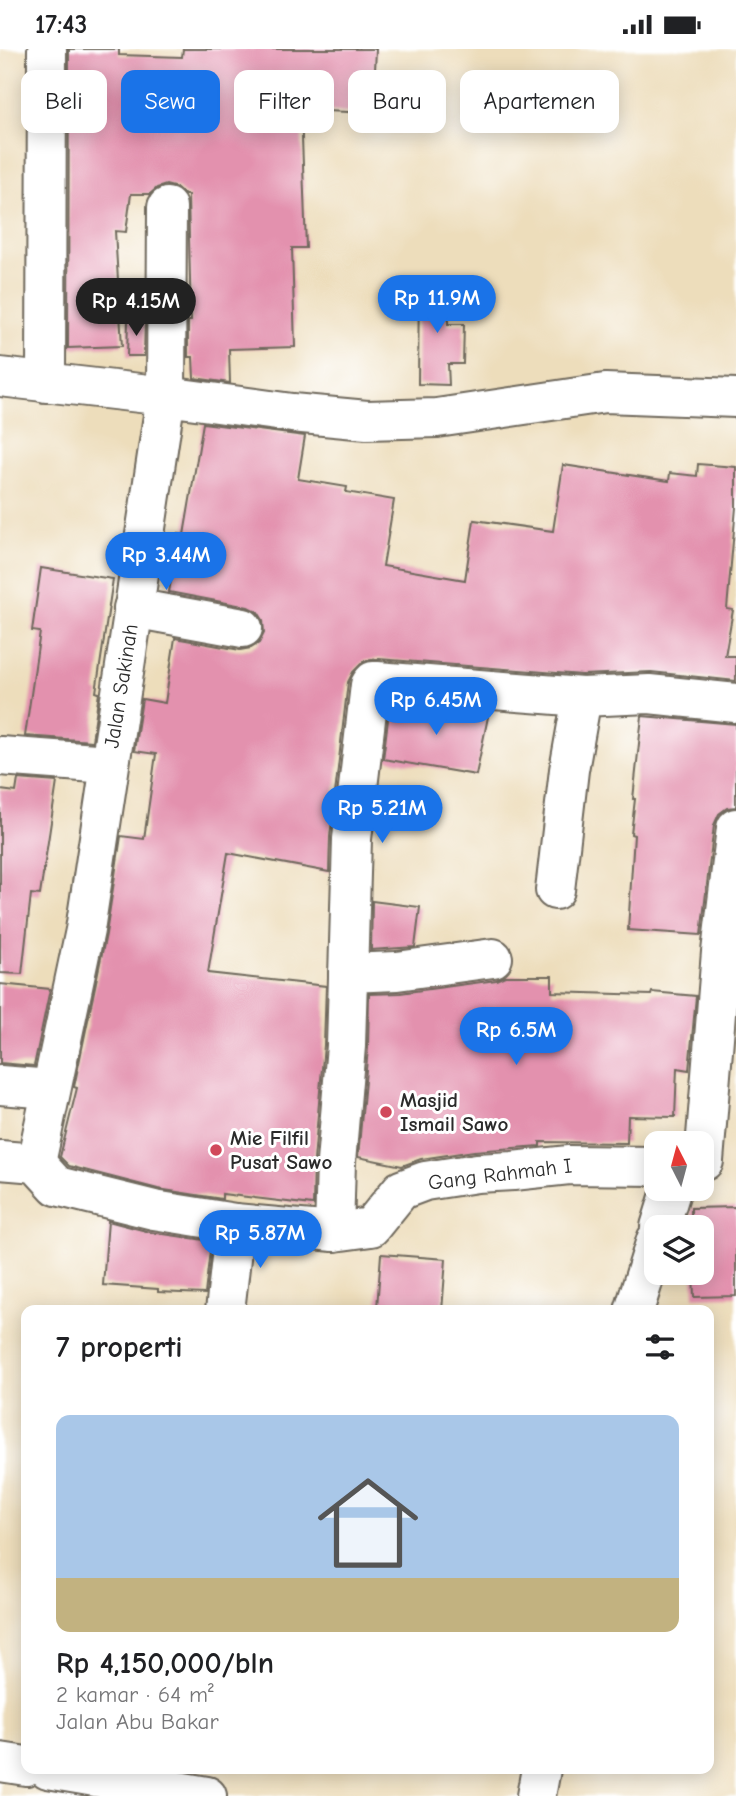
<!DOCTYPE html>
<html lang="id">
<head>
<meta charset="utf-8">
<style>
  body { margin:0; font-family:"Comic Neue",sans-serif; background:#f6f6f6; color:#202124; height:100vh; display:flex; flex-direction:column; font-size:26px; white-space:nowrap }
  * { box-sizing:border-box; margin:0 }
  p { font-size:23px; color:#757577 }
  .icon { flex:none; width:38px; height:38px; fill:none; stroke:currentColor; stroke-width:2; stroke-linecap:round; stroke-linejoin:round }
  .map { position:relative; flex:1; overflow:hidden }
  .sheet { position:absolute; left:21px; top:1256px; width:693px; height:469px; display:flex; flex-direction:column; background:#fff; border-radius:14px; box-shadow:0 4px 18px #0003 }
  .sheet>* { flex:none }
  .banner { position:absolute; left:21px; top:21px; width:695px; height:63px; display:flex; gap:14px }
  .needle { width:46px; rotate:354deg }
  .buttons { position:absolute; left:644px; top:1082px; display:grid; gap:14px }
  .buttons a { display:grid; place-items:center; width:70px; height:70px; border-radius:14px; background:#fff; box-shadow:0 4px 18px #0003; font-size:35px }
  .price { position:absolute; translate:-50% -60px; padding:0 16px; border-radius:24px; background:#1a73e8; color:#fff; font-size:23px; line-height:46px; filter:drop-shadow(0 2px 4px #0008) }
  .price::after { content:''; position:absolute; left:50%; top:42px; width:21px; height:16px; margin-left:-10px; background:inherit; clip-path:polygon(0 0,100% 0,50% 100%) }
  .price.current { background:#222; color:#fff }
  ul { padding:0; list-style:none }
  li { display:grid; align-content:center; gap:14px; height:371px; padding:0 35px }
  li span { display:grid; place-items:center; height:217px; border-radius:14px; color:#555 }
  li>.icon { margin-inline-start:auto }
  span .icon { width:126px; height:126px; fill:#fffc; stroke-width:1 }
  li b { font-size:30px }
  h2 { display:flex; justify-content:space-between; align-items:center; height:84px; padding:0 35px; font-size:30px }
  .tag { padding:0 24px; border-radius:14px; background:#fff; box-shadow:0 4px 18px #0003; font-size:24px; line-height:63px }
  .tag.current { background:#1a73e8; color:#fff }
  .status { display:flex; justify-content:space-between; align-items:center; height:49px; padding:0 35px; background:#fff; direction:ltr }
  .status svg { height:19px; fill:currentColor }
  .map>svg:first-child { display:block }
  .building { fill:#e391ae }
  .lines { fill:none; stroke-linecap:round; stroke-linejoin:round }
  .minor-casing { stroke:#6f695d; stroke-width:42 }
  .minor { stroke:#fff; stroke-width:38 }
  .poi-dot { fill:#d1495b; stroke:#fff; stroke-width:2.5 }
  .labels { text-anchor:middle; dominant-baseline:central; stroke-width:6; stroke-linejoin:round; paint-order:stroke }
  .street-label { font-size:21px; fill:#2b2b2b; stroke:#fff }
  .poi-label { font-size:21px; font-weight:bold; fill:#2b2b2b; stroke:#fff; text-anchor:start }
</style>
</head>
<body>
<div class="status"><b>17:43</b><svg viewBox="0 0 49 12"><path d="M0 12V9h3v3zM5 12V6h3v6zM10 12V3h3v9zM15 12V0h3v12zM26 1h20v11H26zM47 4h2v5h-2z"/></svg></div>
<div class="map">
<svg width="736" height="1747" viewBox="0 0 736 1747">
  <rect width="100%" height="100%" fill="#fff"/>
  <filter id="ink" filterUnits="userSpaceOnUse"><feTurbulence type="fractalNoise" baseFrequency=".0143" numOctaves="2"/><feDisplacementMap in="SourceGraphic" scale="14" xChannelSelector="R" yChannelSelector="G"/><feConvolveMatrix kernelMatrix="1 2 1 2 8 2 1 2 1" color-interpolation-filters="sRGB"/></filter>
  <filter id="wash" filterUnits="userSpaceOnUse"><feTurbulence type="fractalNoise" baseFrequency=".00686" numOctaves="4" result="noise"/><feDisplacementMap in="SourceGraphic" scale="28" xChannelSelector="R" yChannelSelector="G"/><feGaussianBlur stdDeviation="1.57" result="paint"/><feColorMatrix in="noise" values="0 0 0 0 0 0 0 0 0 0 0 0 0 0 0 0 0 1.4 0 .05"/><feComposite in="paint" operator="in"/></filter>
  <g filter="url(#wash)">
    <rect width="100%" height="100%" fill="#edddbb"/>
    <g id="blocks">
      <!-- building -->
      <g class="building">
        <path d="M 69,0 L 119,0 L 119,6 L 182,8 L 183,0 L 376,0 L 373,64 L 301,61 L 306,199 L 292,199 L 295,298 L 229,300 L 230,334 L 194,329 L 193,308 L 188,308 L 188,272 L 191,272 L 188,146 L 185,146 L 177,139 L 166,136 L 157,139 L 150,145 L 131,145 L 126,183 L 115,182 L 122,297 L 68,299 Z"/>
        <path d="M 419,232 L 448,233 L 448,275 L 464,275 L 463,315 L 448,315 L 449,336 L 418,335 Z"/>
        <path d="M 128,271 L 145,271 L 144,307 L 127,307 Z"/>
        <path d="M 203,374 L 305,387 L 298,430 L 347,438 L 346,443 L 394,451 L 383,517 L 465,531 L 474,471 L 553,482 L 563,416 L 669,432 L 670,424 L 697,427 L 698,415 L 736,418 L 736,458 L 727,560 L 733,561 L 725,607 L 736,607 L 736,632 L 651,623 L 582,626 L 379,610 L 364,612 L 353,623 L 348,633 L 330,788 L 329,823 L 228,804 L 208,924 L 326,937 L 324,996 L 314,1111 L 313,1156 L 222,1145 L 222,1150 L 158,1140 L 69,1117 L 60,1108 L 77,1039 L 74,1038 L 106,885 L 121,787 L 144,790 L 156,705 L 134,702 L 142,650 L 165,654 L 175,589 L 240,601 L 251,599 L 259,594 L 264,584 L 263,571 L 258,563 L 248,558 L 169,543 L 179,485 L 184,486 Z"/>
        <path d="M 41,519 L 113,530 L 96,643 L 99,644 L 92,692 L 25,687 L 40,583 L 32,582 Z"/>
        <path d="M 390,655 L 489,663 L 476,726 L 383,710 Z"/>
        <path d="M 642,667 L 736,675 L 736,758 L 727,759 L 719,765 L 714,776 L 701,886 L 628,881 L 634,786 L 631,785 L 635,750 L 633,750 Z"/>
        <path d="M 18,730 L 57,733 L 40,846 L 31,845 L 22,925 L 0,924 L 0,741 L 16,743 Z"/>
        <path d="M 372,852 L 420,858 L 415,898 L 371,901 Z"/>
        <path d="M 505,927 L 552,927 L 552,943 L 651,946 L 652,943 L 696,947 L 689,1021 L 677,1019 L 675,1068 L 628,1067 L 627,1094 L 540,1093 L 540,1097 L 474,1102 L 421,1110 L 402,1117 L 358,1108 L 368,999 L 369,945 L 400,944 L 496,931 Z"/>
        <path d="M 0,935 L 50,940 L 34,1017 L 0,1014 Z"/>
        <path d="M 736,1158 L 736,1247 L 694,1248 L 693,1223 L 702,1223 L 702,1178 L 691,1178 L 691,1159 Z"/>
        <path d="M 108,1172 L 150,1183 L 211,1192 L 205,1245 L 158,1243 L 158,1240 L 103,1236 Z"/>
        <path d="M 381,1205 L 446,1210 L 442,1262 L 416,1262 L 377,1259 Z"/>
      </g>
    </g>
  </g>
  <g filter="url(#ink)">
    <use href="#blocks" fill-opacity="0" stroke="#6f695d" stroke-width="2"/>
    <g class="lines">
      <!-- minor casing -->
      <g class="minor-casing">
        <g id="minor">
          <path d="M 0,328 L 166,347 L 167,158"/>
          <path d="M 46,334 L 47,0"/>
          <path d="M 133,559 L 243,579"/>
          <path d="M 0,707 L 109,715"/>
          <path d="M 555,841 L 569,721 L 582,648"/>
          <path d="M 348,924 L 397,922 L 493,909"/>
          <path d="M 0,1036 L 51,1040"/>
          <path d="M 0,1111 L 36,1114 L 57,1137 L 154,1161 L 235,1174 L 334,1183 L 371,1178 L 401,1141 L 425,1132 L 477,1124 L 513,1122 L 569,1116 L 656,1117"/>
          <path d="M 704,1112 L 721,903 L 736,779"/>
          <path d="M 36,1114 L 85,881 L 166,347 L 292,364 L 367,371 L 437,369 L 605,344 L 736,349"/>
          <path d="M 660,1178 L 672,1139"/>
          <path d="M 334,1183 L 336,1113 L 346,997 L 352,790 L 370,636 L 373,632 L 377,632 L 582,648 L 649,645 L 736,654"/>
          <path d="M 225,1262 L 235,1174"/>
          <path d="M 634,1262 L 656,1191"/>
          <path d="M 0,1713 L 26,1717"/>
          <path d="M 48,1720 L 207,1747"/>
          <path d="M 536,1747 L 541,1720"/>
        </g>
      </g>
      <!-- minor -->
      <use href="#minor" class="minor"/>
    </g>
  </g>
  <!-- markers -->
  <g class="poi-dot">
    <circle cx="386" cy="1063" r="7"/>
    <circle cx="216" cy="1101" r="7"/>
  </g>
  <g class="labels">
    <!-- street labels -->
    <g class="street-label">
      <text transform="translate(121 637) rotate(-81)">Jalan Sakinah</text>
      <text transform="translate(500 1125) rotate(-7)">Gang Rahmah I</text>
    </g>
    <!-- poi labels -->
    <g class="poi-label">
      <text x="400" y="1051">Masjid<tspan x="400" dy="24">Ismail Sawo</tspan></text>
      <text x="230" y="1089">Mie Filfil<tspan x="230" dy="24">Pusat Sawo</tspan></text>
    </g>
  </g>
</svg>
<div class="buttons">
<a><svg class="needle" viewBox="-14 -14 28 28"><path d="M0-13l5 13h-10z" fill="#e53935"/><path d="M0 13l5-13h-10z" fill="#757577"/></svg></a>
<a><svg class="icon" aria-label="layers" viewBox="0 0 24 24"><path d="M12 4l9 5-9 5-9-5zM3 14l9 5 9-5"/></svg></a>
</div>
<b class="price" style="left:437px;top:286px">Rp 11.9M</b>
<b class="price current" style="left:136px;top:289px">Rp 4.15M</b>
<b class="price" style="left:166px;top:543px">Rp 3.44M</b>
<b class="price" style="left:436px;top:688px">Rp 6.45M</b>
<b class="price" style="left:382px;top:796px">Rp 5.21M</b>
<b class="price" style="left:516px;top:1018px">Rp 6.5M</b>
<b class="price" style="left:260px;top:1221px">Rp 5.87M</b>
<div class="banner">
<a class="tag">Beli</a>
<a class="tag current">Sewa</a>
<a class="tag">Filter</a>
<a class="tag">Baru</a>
<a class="tag">Apartemen</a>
</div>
<section class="sheet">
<h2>7 properti<svg class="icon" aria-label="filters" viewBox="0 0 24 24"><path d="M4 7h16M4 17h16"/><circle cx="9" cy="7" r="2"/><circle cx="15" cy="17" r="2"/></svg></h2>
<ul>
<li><span style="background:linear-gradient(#a9c7e8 75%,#c2b280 0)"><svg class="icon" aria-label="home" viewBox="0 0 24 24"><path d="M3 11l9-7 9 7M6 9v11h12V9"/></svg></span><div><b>Rp 4,150,000/bln</b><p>2 kamar · 64 m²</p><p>Jalan Abu Bakar</p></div></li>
</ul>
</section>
</div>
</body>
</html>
